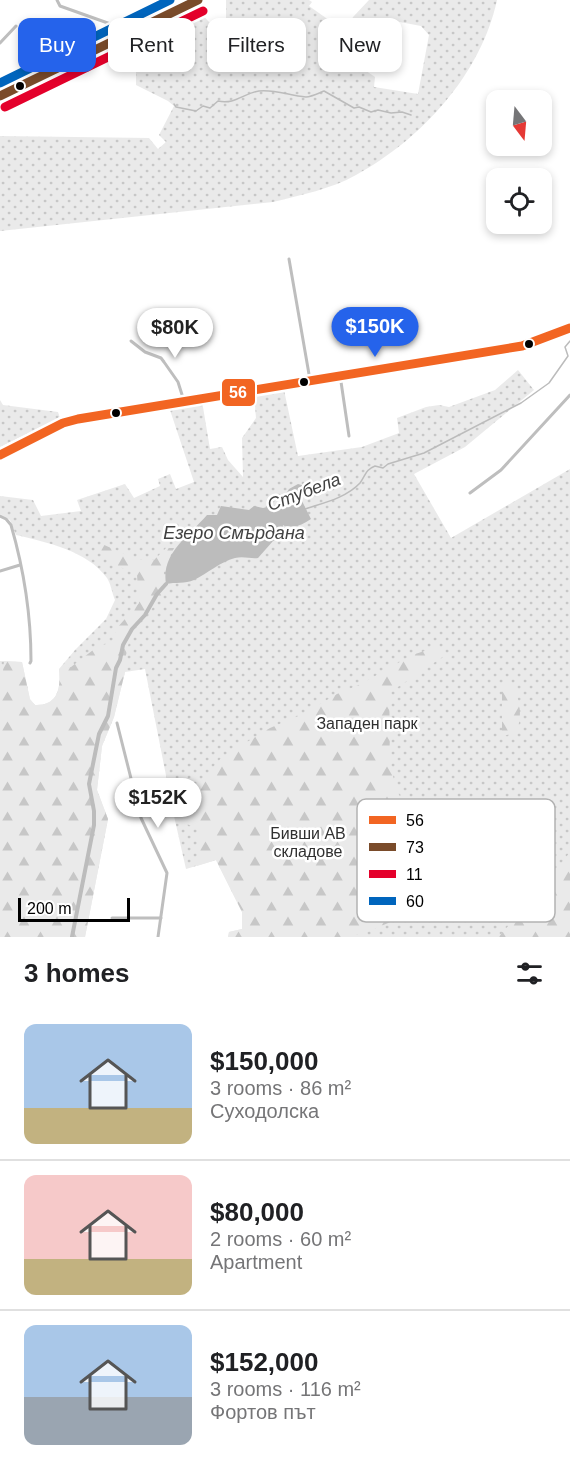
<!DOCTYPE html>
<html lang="en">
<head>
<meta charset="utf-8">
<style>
  body { margin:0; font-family:Helvetica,sans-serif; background:#f6f6f6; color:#202124; height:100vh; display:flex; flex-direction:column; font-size:22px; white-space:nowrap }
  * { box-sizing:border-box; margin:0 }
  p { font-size:20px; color:#757577 }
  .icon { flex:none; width:33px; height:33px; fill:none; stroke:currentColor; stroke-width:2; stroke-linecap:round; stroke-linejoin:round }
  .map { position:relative; height:937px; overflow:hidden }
  .side { display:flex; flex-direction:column; background:#fff; flex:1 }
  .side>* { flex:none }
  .banner { position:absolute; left:18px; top:18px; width:534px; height:54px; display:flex; gap:12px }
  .needle { width:39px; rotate:164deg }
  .buttons { position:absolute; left:486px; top:90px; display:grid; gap:12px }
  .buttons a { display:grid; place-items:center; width:66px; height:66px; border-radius:12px; background:#fff; box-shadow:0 3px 9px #0003; font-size:30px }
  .scale { position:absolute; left:18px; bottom:15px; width:112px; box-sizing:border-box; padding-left:6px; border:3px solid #000; border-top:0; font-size:16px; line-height:21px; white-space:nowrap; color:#000; -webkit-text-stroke:4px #fff; paint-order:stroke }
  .price { position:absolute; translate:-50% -51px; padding:0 14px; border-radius:21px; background:#fff; color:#222; font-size:20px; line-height:39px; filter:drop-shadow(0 2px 3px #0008) }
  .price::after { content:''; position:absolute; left:50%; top:36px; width:18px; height:14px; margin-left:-9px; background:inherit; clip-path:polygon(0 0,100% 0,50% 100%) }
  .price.current { background:#2563eb; color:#fff }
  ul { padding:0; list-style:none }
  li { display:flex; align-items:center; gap:18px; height:150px; padding:0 24px }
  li+li { border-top:2px solid #e0e0e0 }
  li span { display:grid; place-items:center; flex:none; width:168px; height:120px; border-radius:12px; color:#555 }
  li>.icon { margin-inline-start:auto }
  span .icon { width:72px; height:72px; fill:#fffc; stroke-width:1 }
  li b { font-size:26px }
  h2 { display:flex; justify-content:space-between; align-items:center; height:72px; padding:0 24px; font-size:26px }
  .tag { padding:0 21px; border-radius:12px; background:#fff; box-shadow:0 3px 9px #0003; font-size:21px; line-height:54px }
  .tag.current { background:#2563eb; color:#fff }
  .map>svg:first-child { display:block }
  .grass { fill:url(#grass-dots) }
  .forest { fill:url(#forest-firs) }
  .water { fill:#bcbcbc }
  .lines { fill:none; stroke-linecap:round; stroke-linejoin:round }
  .stream { stroke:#bcbcbc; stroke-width:1.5 }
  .canal { stroke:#bcbcbc; stroke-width:4 }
  .street { stroke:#bebebe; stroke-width:3 }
  .secondary { stroke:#c2c2c2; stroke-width:4 }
  .bus-1-casing { stroke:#fff; stroke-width:14 }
  .bus-2-casing { stroke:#fff; stroke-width:14 }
  .bus-3-casing { stroke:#fff; stroke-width:14 }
  .bus-4-casing { stroke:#fff; stroke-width:14 }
  .bus-1 { stroke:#f26522; stroke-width:9 }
  .bus-2 { stroke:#7a4b2a; stroke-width:9 }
  .bus-3 { stroke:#e4002b; stroke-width:9 }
  .bus-4 { stroke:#0065bd; stroke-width:9 }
  .bus-dot { fill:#000; stroke:#fff; stroke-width:2 }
  .labels { text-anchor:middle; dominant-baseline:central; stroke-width:5; stroke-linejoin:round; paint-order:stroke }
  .park-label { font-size:16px; fill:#303030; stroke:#fff }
  .water-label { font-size:18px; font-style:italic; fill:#414141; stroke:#fff }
  .key { fill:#fff; stroke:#b2b2b2; stroke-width:1.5 }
  .key-label { font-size:16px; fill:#000 }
  .line-badge { stroke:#fff; stroke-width:2 }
  .badge-label { font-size:16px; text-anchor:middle; font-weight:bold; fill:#fff }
</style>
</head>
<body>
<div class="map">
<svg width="570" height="937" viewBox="0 0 570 937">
  <defs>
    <pattern id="grass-dots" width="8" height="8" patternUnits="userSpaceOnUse" patternTransform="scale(1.5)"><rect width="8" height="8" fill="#eaeaea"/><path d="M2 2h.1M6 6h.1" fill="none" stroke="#c7c7c7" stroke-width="1.8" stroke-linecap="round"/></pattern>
    <pattern id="forest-firs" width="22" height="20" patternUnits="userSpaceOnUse" patternTransform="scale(1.5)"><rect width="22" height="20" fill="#eaeaea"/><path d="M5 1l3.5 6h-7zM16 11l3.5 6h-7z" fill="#c7c7c7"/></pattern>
  </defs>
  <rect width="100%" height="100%" fill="#fff"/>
  <!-- grass -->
  <g class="grass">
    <path d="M 226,0 L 309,0 L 312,2 L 309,6 L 363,44 L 353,62 L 375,77 L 374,87 L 418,94 L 429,35 L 421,26 L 384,19 L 380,43 L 348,27 L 353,17 L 369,0 L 497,0 C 481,74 422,139 356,175 C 331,189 301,195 273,202 L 0,231 L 0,136 L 149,138 L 158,149 L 166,142 L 159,135 L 174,106 L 168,101 L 136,85 L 136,54 L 180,34 L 176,26 L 202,14 L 223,38 L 226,26 Z"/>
    <path d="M 518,370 L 534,390 L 465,447 L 414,474 L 451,538 L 570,469 L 570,937 L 228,937 L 229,932 L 242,929 L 242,912 L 216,860 L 186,869 L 174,816 L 145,669 L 125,672 L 114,717 L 102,746 L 97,790 L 108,819 L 85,937 L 0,937 L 0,661 L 22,662 L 30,699 L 35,705 C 58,706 61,688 59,669 L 75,650 L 106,619 L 115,600 C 112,593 111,584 107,578 C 88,551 46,542 16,535 L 10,520 L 0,514 L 0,496 L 33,500 L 41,516 L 81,511 L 77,500 L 125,484 L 134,498 L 160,486 L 158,479 L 170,474 L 176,489 L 194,482 L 169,407 L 202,401 L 210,449 L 222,447 L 228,460 L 243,477 L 242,438 L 256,418 L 254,394 L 284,390 L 298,456 L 362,447 L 399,433 L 397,418 L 426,407 L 439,405 L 449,407 L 495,390 Z"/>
    <path d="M 0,400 L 3,405 L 58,412 L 60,418 L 0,447 Z"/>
  </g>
  <!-- forest -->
  <g class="forest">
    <path d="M 102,544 L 138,560 L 154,560 L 166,548 L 174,548 L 164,571 L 162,597 L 131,633 L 126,655 L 125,672 L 114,717 L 102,746 L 97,790 L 108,819 L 85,937 L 0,937 L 0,718 C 3,708 0,684 0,672 L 3,671 L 4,661 L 22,662 L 30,700 L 35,705 C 58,706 61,688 59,669 L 71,667 L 97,647 L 112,642 L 117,628 L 139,603 L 137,575 L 112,563 L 99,548 Z"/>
    <path d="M 434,648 L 447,654 L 389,693 L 390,737 L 389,758 L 396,789 L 411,817 L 414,844 L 408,883 C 417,891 427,894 435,903 L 367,932 L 346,937 L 228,937 L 229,932 L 242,929 L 242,912 L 216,860 L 197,866 L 197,829 L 181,821 L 181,804 L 222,757 L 270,728 L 303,714 L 337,694 L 361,684 L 412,655 Z"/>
    <path d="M 505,682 L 512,684 C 520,699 523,717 516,732 L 504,736 L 502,732 L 502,687 Z"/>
    <path d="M 570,852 L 570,937 L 498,937 L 535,897 Z"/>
  </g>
  <!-- water -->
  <path class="water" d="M 298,484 L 305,486 L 306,492 L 301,499 L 311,519 C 302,525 294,529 283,525 L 282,536 L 273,541 L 258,558 C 251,559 244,556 235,558 C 220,562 208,573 194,580 C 185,584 175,582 166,584 C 161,553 188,537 207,515 L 217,515 L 221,506 L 249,510 L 254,506 L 263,508 L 276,505 L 282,501 L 289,489 Z"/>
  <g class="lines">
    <!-- stream -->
    <g class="stream">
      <path d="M 174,104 L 176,107 L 196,111 L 203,106 L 210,108 L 218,101 C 235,105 244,93 259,91 C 275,89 290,96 306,97 C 311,97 319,93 324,91 L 354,108 L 359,107 L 371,112 L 378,110 L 391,113 L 402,112 L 411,115"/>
      <path d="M 305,509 C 323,503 346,498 360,483 C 366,475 365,470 375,466 L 383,468 L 388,464 L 424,453 L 521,403 L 549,383 L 568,356 L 565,347 L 570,341"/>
    </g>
    <!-- canal -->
    <path class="canal" d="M 72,937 L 94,825 L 94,811 L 89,784 L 99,734 L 108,716 L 116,668 L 120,660 L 123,645 L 132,629 L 145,615 L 157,594 L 166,584"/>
    <!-- street -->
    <g class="street">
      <path d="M 57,0 L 60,6 L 133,32"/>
      <path d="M 0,43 L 16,26"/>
      <path d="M 289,259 L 310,380"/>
      <path d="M 131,341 L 145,352 L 161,358 L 164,362 L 178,382 L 184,401"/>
      <path d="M 340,375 L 349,436"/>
      <path d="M 470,493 L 501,470 L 570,395"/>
      <path d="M 0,516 L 6,519 L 11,525 C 24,570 31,615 31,661 L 30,663"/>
      <path d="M 0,571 L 20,565"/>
      <path d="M 117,723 L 141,818 L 167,873 L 158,937"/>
      <path d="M 134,792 L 144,786 L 156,785"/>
      <path d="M 112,918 L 161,918"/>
    </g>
    <!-- secondary -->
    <g class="secondary">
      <path d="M 0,96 L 198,0"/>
      <path d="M 0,455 L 63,423 L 78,419 L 522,346 L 570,328"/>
    </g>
    <!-- bus-1 casing -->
    <g class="bus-1-casing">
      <path id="bus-1" d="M 0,455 L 63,423 L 78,419 L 522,346 L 570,328"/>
    </g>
    <!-- bus-2 casing -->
    <g class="bus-2-casing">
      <path id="bus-2" d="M 0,96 L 198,0"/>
    </g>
    <!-- bus-3 casing -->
    <g class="bus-3-casing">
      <path id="bus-3" d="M 5,107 L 203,11"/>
    </g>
    <!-- bus-4 casing -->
    <g class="bus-4-casing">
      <path id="bus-4" d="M 0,83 L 170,0"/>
    </g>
    <!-- bus-1 -->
    <use href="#bus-1" class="bus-1"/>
    <!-- bus-2 -->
    <use href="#bus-2" class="bus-2"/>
    <!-- bus-3 -->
    <use href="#bus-3" class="bus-3"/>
    <!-- bus-4 -->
    <use href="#bus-4" class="bus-4"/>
  </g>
  <!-- markers -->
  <g class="bus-dot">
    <circle cx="20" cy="86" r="5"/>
    <circle cx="529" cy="344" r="5"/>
    <circle cx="304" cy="382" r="5"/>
    <circle cx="116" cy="413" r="5"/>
  </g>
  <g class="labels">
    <!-- park labels -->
    <g class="park-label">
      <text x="367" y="723">Западен парк</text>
      <text x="308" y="833">Бивши АВ<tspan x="308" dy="18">складове</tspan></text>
    </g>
    <!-- water labels -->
    <g class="water-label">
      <text transform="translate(304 492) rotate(-21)">Стубела</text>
      <text x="234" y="533">Езеро Смърдана</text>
    </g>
  </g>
  <!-- legend -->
  <rect x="357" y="799" width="198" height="123" rx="9" class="key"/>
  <rect x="369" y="816" width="27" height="8" fill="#f26522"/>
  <rect x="369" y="843" width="27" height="8" fill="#7a4b2a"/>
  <rect x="369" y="870" width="27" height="8" fill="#e4002b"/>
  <rect x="369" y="897" width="27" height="8" fill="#0065bd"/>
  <g class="key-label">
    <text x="406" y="826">56</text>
    <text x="406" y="853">73</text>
    <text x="406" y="880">11</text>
    <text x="406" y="907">60</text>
  </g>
  <rect class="line-badge" x="221" y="378" width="35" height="29" rx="6" fill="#f26522"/>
  <g class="badge-label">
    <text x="238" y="398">56</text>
  </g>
</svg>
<div class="buttons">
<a><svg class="needle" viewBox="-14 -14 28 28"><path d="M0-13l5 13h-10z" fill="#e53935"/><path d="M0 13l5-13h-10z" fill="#757577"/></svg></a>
<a><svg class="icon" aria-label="locate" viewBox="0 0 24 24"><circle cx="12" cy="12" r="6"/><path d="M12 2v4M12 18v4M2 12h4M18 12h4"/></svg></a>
</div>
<div class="scale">200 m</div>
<b class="price current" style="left:375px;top:358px">$150K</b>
<b class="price" style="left:175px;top:359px">$80K</b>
<b class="price" style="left:158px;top:829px">$152K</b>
<div class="banner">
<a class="tag current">Buy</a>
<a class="tag">Rent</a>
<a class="tag">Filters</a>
<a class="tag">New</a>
</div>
</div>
<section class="side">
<h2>3 homes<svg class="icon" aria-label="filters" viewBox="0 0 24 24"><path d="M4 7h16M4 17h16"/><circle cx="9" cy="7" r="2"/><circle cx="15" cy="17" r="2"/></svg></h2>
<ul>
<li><span style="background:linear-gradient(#a9c7e8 70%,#c2b280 0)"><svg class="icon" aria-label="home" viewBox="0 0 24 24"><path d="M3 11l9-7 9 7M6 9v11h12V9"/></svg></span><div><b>$150,000</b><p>3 rooms · 86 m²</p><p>Суходолска</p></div></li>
<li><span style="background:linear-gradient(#f6c9c9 70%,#c2b280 0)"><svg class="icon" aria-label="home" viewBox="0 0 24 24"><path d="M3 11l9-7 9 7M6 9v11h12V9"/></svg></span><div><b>$80,000</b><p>2 rooms · 60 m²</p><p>Apartment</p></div></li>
<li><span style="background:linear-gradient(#a9c7e8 60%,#9aa5b1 0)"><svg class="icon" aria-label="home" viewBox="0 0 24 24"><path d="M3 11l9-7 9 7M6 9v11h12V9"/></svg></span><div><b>$152,000</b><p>3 rooms · 116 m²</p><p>Фортов път</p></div></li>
</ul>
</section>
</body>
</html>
